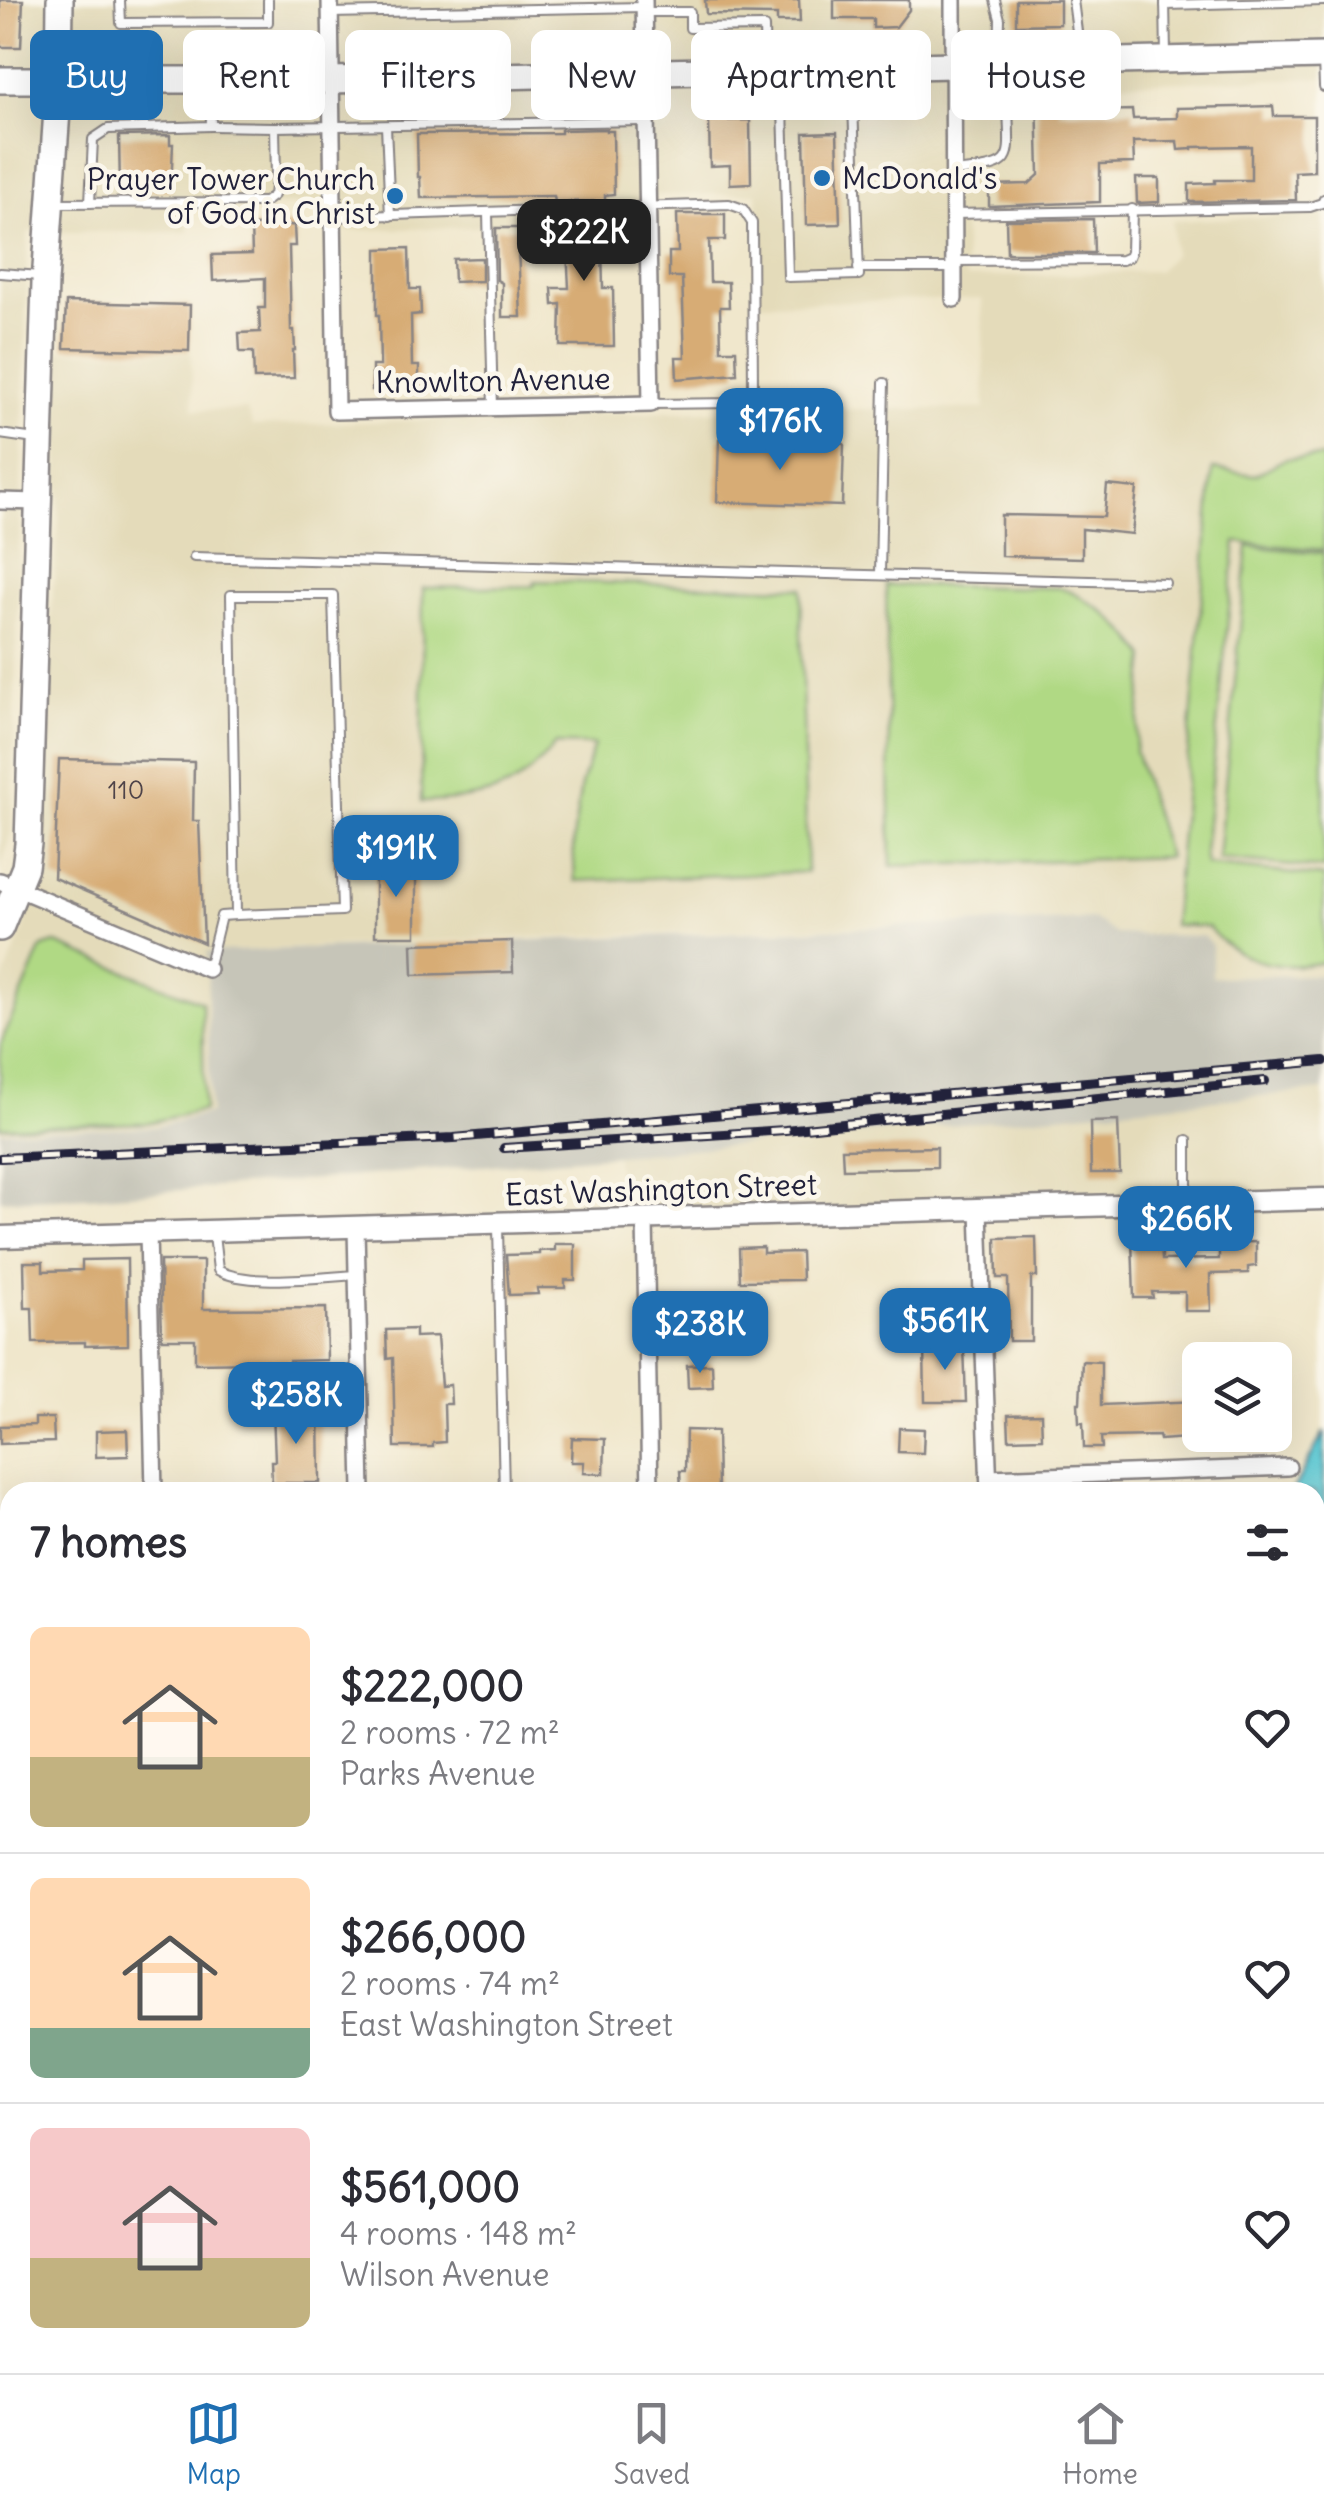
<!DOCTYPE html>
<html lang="en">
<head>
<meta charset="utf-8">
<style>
  body { margin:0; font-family:Delius,sans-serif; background:#f2f2f3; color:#2b2b33; height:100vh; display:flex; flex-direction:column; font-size:38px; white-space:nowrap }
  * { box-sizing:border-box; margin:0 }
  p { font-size:32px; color:#7c7c81 }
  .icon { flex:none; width:55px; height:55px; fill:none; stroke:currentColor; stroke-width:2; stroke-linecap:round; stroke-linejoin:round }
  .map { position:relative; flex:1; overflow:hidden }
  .sheet { position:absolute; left:0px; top:1482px; width:1325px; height:892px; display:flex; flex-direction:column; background:#fff; border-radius:30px 30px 0 0; box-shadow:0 10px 40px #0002 }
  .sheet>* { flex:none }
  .banner { position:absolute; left:30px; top:30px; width:1265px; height:90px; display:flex; gap:20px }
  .buttons { position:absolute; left:1182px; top:1342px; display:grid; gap:20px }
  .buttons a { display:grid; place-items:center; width:110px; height:110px; border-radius:15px; background:#fff; box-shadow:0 10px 40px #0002; font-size:50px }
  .price { position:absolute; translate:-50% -85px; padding:0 22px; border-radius:20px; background:#1f6fb2; color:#fff; font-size:32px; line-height:65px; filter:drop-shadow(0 2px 5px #0008) }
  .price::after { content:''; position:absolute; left:50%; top:60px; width:30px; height:22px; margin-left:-15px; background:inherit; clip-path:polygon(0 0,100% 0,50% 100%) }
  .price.current { background:#222; color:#fff }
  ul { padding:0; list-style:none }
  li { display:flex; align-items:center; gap:30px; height:250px; padding:0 30px }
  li+li { border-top:2px solid #e1e1e2 }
  li span { display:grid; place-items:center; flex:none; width:280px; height:200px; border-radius:15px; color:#555 }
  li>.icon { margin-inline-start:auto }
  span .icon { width:120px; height:120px; fill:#fffc; stroke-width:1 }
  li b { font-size:42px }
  h2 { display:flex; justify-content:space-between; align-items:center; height:120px; padding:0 30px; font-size:42px }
  .chip { padding:0 35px; border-radius:15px; background:#fff; box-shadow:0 10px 40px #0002; font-size:35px; line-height:90px }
  .chip.current { background:#1f6fb2; color:#fff }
  .dock { display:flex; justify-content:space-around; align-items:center; height:140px; border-top:2px solid #e1e1e2; background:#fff; font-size:28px; color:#7c7c81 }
  .dock a { display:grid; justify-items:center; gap:5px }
  .dock .current { color:#1f6fb2 }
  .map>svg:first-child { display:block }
  .built { fill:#e4dbba }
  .industrial { fill:#c6c5b8 }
  .green { fill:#b0d984; stroke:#697e60; stroke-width:2.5 }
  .water { fill:#5cc8d3; stroke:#3f7587; stroke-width:2.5 }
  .building { fill:#d7ac74 }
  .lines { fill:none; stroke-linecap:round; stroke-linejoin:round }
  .service-casing { stroke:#898484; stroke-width:12 }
  .minor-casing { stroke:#898484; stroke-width:20 }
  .tertiary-casing { stroke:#898484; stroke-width:25 }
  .primary-casing { stroke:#898484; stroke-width:30 }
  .service { stroke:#fff; stroke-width:8 }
  .minor { stroke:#fff; stroke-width:15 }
  .tertiary { stroke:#fff; stroke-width:20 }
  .primary { stroke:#fff; stroke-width:25 }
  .rail-casing { stroke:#22223b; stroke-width:10 }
  .rail { stroke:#fbf7ec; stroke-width:6; stroke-dasharray:19; stroke-linecap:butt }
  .poi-dot { fill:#1f6fb2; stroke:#fbf7ec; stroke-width:4 }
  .labels { text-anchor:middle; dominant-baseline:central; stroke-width:9; stroke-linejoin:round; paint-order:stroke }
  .number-label { font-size:25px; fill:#4f4449 }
  .poi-label { font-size:30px; fill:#22223b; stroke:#fbf7ec; text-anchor:start }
  .street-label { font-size:30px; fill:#22223b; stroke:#fbf7ec }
</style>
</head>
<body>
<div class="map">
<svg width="1324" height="2373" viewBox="0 0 1324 2373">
  <rect width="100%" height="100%" fill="#fbf7ec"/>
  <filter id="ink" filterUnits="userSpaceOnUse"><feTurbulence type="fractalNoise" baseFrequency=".01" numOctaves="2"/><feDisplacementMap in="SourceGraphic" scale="20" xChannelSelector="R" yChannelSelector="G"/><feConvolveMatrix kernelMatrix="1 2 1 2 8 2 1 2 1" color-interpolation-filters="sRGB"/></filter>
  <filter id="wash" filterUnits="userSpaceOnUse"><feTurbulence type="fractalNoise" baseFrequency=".0048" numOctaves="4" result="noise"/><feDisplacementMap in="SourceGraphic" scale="40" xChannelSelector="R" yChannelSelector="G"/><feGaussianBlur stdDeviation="2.25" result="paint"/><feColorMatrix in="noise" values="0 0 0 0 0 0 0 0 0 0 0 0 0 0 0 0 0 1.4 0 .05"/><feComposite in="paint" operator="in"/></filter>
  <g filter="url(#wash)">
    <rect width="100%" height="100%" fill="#f0e7cc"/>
    <!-- built -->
    <g class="built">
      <path d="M 0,0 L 1324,0 L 1324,78 L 1065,84 L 1065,217 L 963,219 L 966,278 L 1158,271 L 1174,254 L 1172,221 L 1324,215 L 1324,975 L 1211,977 L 1212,945 L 1203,936 L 1115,934 L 1094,919 L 449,940 L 208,952 L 215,1116 L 154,1127 L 0,1131 L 0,988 L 25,926 L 59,519 L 58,351 L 191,353 L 193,410 L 247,410 L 253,426 L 759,409 L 985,409 L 982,299 L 759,303 L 757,193 L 654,195 L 654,222 L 331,231 L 330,203 L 188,209 L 188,232 L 28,232 L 11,833 L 0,871 Z"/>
      <path d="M 1324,1090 L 1324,1197 L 620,1217 L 616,1155 Z"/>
    </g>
    <!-- industrial -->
    <path class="industrial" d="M 1094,919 L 1116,934 L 1203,936 L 1212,945 L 1212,977 L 1324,975 L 1324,1090 L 705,1148 L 91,1197 L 0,1200 L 0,1131 L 154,1127 L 210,1113 L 207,952 Z"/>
    <!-- green -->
    <g class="green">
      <path d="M 1324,457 L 1324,550 L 1236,542 L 1204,852 L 1206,865 L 1324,877 L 1324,962 C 1278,972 1239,963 1208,927 L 1173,925 L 1213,469 L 1255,475 L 1285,459 Z"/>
      <path d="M 1248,546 L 1324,553 L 1324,869 L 1218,859 Z"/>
      <path d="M 535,581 L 802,588 L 801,631 L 807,872 L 575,881 L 573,840 L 581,785 L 594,745 L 555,744 C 547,757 521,781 508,787 C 484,797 447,802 421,802 L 423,588 L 534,586 Z"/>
      <path d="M 886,585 L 1061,588 C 1097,602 1124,625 1146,657 L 1135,751 L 1168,857 L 891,866 Z"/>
      <path d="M 54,943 L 202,1002 L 204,1110 L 146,1123 L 0,1127 L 0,1045 L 42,947 Z"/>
    </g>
    <!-- water -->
    <path class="water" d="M 1324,1432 L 1324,1525 L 1315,1542 L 1315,1492 L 1292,1492 Z"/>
    <g id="blocks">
      <!-- building -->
      <g class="building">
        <path d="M 0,0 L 23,0 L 21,47 L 0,47 Z"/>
        <path d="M 705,0 L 799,0 L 800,22 L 777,22 L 777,15 L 706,14 Z"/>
        <path d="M 834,0 L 909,0 L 909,10 L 896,27 L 873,28 L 873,19 L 834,19 Z"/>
        <path d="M 1016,0 L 1060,0 L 1060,24 L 1016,25 Z"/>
        <path d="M 1037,94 L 1059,94 L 1059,112 L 1132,110 L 1133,119 L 1177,118 L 1177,108 L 1236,107 L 1273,106 L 1274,116 L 1314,116 L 1314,171 L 1295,172 L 1296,200 L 1189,202 L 1189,184 L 1215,183 L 1215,180 L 1251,180 L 1251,146 L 1192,147 L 1192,149 L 1178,150 L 1177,141 L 1133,142 L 1134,163 L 1100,164 L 1100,202 L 989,206 L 989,185 L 1029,184 L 1039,175 Z"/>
        <path d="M 750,120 L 751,183 L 730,184 L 730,165 L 710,166 L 709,121 Z"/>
        <path d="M 606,129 L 606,131 L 613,131 L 614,194 L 605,195 L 605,201 L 555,202 L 554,196 L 421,198 L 420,177 L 418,177 L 417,134 L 561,133 L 561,130 Z"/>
        <path d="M 837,132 L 840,224 L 806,225 L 804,133 Z"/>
        <path d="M 170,135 L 170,144 L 173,144 L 171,190 L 120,190 L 119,136 Z"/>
        <path d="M 1136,178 L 1159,178 L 1159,202 L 1137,203 Z"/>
        <path d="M 677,214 L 725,214 L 725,240 L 709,240 L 710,282 L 728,282 L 729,307 L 720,307 L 721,350 L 736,350 L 737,374 L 677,379 L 676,357 L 685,357 L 682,277 L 669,277 L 669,252 L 678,252 Z"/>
        <path d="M 606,216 L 606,247 L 602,247 L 603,288 L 613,288 L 614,346 L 560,346 L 561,304 L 553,305 L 552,288 L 569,288 L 567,248 L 555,248 L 555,217 Z"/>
        <path d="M 1093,219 L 1094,253 L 1007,253 L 1006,220 Z"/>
        <path d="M 294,225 L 295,246 L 289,246 L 291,330 L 294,330 L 295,350 L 293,350 L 294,378 L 254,379 L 253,352 L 240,352 L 239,333 L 260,332 L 259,308 L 265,308 L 265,278 L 213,281 L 212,255 L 252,254 L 251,226 Z"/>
        <path d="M 496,228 L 524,228 L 525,248 L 518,248 L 521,317 L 502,317 L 502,283 L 497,280 Z"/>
        <path d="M 409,248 L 410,289 L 420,289 L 421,314 L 411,315 L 412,366 L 419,366 L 419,390 L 372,390 L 372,366 L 380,366 L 379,315 L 377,315 L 377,249 Z"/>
        <path d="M 482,258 L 482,281 L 454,282 L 453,259 Z"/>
        <path d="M 66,302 L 190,305 L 189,351 L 64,348 Z"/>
        <path d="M 719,439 L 844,444 L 842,506 L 717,502 Z"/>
        <path d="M 1107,485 L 1137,488 L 1132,534 L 1082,529 L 1082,558 L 1001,556 L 1001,515 L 1104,517 Z"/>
        <path d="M 59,759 L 194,762 L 193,821 L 199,821 L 204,943 L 54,878 Z"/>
        <rect x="375" y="864" width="41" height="72"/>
        <path d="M 512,941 L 513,972 L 413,975 L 412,944 Z"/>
        <path d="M 1118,1121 L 1120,1173 L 1091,1173 L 1090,1122 Z"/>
        <path d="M 937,1147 L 937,1167 L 843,1169 L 842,1149 Z"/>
        <path d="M 1036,1237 L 1037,1277 L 1031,1277 L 1031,1341 L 1009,1341 L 1008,1278 L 997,1278 L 996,1238 Z"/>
        <path d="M 1161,1239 L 1162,1260 L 1219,1259 L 1219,1243 L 1256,1242 L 1256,1266 L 1248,1267 L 1248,1273 L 1210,1274 L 1211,1311 L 1185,1311 L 1185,1292 L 1152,1292 L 1153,1298 L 1134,1298 L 1132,1240 Z"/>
        <path d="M 555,1244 L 575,1244 L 575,1280 L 565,1280 L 565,1288 L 537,1288 L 538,1294 L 509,1295 L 506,1255 L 539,1254 L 539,1251 L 555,1250 Z"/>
        <path d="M 763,1247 L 763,1253 L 801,1252 L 802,1280 L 740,1281 L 739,1248 Z"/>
        <path d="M 127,1259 L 128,1345 L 85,1346 L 85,1342 L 33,1343 L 32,1308 L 25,1308 L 24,1262 L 43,1262 L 43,1271 L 82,1270 L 82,1260 Z"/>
        <path d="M 160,1261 L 203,1261 L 203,1309 L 326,1308 L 327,1360 L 289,1361 L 289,1371 L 258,1372 L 258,1362 L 195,1363 L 195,1339 L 162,1339 Z"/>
        <path d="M 415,1329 L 415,1337 L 437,1336 L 441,1386 L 450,1385 L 451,1404 L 444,1404 L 445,1442 L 433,1443 L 433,1447 L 395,1447 L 393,1358 L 387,1359 L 386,1330 Z"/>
        <path d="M 924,1344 L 964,1345 L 966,1402 L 925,1402 Z"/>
        <path d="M 1082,1361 L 1101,1362 L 1101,1405 L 1200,1401 L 1200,1437 L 1160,1440 L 1159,1436 L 1101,1437 L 1102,1448 L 1084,1448 L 1083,1423 L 1079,1423 L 1078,1403 L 1080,1403 Z"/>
        <path d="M 712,1364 L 713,1387 L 688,1388 L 687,1365 Z"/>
        <path d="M 319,1409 L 320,1483 L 272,1483 L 271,1461 L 275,1461 L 273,1410 Z"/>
        <path d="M 1041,1414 L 1042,1438 L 1009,1439 L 1008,1415 Z"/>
        <path d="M 35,1418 L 53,1418 L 54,1442 L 0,1444 L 0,1426 L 35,1425 Z"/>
        <path d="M 899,1428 L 924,1429 L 923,1453 L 898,1452 Z"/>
        <path d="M 127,1430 L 128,1456 L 96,1457 L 96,1431 Z"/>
        <path d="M 686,1430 L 717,1431 L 718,1490 L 681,1490 L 680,1471 L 685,1471 Z"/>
        <path d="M 572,1438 L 605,1439 L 604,1474 L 583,1473 L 584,1462 L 571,1462 Z"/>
      </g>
    </g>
  </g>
  <g filter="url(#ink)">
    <use href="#blocks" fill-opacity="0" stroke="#898484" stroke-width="2.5"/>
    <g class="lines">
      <!-- service casing -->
      <g class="service-casing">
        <g id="service">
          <path d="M 120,0 L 121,23 L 268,22 L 268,0"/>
          <path d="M 995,0 L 1000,19 L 999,60"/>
          <path d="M 1073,0 L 1080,55"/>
          <path d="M 1165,0 L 1166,56"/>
          <path d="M 1165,5 L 1324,1"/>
          <path d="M 645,12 L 690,12 L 690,28 L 764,27 L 765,67"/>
          <path d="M 330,13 L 645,7"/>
          <path d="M 1323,60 L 1324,87"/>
          <path d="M 782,73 L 788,277 L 859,275 L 852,74"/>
          <path d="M 211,126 L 275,127"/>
          <path d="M 386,126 L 390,216"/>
          <path d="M 954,172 C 1019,165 1009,164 1008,103"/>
          <path d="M 55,203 L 265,202 L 274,195 L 276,178 L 275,127 L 645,121"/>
          <path d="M 90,203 L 93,139 L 108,129 L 211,126 L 210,85"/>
          <path d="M 488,214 L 493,408"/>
          <path d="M 954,214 L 1310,207 L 1322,203 L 1324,199"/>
          <path d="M 333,217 L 729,204 L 743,209 L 752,223 L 753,390 L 746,399 L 736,403 L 651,404"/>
          <path d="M 953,261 L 1122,260 L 1129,257 L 1131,252 L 1132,209"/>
          <path d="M 858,268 L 953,268"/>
          <path d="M 0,273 L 41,276"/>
          <path d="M 0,434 L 35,439"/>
          <path d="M 194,557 L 1165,583"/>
          <path d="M 880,574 L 884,383"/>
          <path d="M 208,969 L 221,916 L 236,915 L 342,911 L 333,595 L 231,595 L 236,915"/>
          <path d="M 1187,1199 L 1187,1140"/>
          <path d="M 498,1227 L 504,1492"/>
          <path d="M 214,1235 L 218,1270 C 246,1287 322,1277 357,1275"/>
          <path d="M 524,2365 L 524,2373"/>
        </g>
      </g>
      <!-- minor casing -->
      <g class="minor-casing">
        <g id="minor">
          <path d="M 330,0 L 336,411 L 651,404 L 644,0"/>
          <path d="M 953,0 L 954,299"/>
          <path d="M 0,501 L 38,502"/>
          <path d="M 0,881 L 208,969"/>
          <path d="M 979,1210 L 989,1492"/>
          <path d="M 645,1219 L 650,1492"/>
          <path d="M 356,1228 L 362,1492"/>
          <path d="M 148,1232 L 154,1492"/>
          <path d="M 989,1478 L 1288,1467"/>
          <path d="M 0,1585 L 10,1585"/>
          <path d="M 0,1776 L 10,1776"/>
          <path d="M 1315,2316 L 1324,2315"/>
          <path d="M 0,2347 L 10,2347"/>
          <path d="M 388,2365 L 388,2373"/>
          <path d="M 669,2365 L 669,2373"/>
          <path d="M 1028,2365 L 1028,2373"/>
        </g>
      </g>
      <!-- tertiary casing -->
      <g class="tertiary-casing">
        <path id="tertiary" d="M 0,1237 L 1324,1199"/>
      </g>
      <!-- primary casing -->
      <g class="primary-casing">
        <g id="primary">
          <path d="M 0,80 L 331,80 L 1324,56"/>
          <path d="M 0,928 L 25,867 L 28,844 L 45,282 L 59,82 L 60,0"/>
        </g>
      </g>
      <!-- service -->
      <use href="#service" class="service"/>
      <!-- minor -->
      <use href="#minor" class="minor"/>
      <!-- tertiary -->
      <use href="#tertiary" class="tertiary"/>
      <!-- primary -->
      <use href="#primary" class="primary"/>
      <!-- rail casing -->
      <g class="rail-casing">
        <g id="rail">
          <path d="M 504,1148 L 785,1130 L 1265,1081"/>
          <path d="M 0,1158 L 454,1138 L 1324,1061"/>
        </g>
      </g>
      <!-- rail -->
      <use href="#rail" class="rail"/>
    </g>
  </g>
  <!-- markers -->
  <g class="poi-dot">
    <circle cx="822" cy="178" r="10"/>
    <circle cx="395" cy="196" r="10"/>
  </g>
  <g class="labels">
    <!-- number labels -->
    <g class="number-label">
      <text x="126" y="790">110</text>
    </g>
    <!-- poi labels -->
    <g class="poi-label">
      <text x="842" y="178">McDonald's</text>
      <text x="375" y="179" text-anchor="end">Prayer Tower Church<tspan x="375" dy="34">of God in Christ</tspan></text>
    </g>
    <!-- street labels -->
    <g class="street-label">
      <text transform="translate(493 380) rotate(-1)">Knowlton Avenue</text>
      <text transform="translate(661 1189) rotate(-2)">East Washington Street</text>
    </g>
  </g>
</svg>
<div class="buttons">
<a><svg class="icon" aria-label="layers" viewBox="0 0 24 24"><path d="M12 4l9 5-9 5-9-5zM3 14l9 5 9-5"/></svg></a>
</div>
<b class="price current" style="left:584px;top:284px">$222K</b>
<b class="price" style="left:780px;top:473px">$176K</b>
<b class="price" style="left:396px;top:900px">$191K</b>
<b class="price" style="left:1186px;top:1271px">$266K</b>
<b class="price" style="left:945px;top:1373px">$561K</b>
<b class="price" style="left:700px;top:1376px">$238K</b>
<b class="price" style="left:296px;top:1447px">$258K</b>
<div class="banner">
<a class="chip current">Buy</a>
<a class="chip">Rent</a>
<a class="chip">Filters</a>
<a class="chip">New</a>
<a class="chip">Apartment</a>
<a class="chip">House</a>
</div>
<section class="sheet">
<h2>7 homes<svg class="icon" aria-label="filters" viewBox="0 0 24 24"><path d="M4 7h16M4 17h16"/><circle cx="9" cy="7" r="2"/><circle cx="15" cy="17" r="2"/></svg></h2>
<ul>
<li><span style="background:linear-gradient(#ffd9b3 65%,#c2b280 0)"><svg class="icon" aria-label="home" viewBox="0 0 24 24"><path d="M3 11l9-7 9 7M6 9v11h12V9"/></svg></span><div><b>$222,000</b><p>2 rooms · 72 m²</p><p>Parks Avenue</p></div><svg class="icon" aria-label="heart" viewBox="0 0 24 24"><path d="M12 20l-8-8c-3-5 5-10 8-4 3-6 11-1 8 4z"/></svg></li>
<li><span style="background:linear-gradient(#ffd9b3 75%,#7fa58c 0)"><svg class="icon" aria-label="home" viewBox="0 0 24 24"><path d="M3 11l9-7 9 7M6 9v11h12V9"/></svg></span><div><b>$266,000</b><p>2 rooms · 74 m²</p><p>East Washington Street</p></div><svg class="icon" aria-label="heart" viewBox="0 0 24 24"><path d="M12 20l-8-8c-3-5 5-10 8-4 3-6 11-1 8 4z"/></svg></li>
<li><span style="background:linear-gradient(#f6c9c9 65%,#c2b280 0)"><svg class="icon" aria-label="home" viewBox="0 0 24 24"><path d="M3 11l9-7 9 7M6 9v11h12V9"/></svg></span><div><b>$561,000</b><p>4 rooms · 148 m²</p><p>Wilson Avenue</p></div><svg class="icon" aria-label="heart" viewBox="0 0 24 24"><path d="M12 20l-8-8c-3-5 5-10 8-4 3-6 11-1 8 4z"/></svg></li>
</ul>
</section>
</div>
<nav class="dock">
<a class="current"><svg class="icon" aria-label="map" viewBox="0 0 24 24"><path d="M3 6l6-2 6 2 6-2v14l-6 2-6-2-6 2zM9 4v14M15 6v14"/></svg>Map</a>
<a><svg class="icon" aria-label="saved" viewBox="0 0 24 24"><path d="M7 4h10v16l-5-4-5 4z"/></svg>Saved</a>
<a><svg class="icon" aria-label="home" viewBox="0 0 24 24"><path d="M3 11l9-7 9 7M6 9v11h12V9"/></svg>Home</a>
</nav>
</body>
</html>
